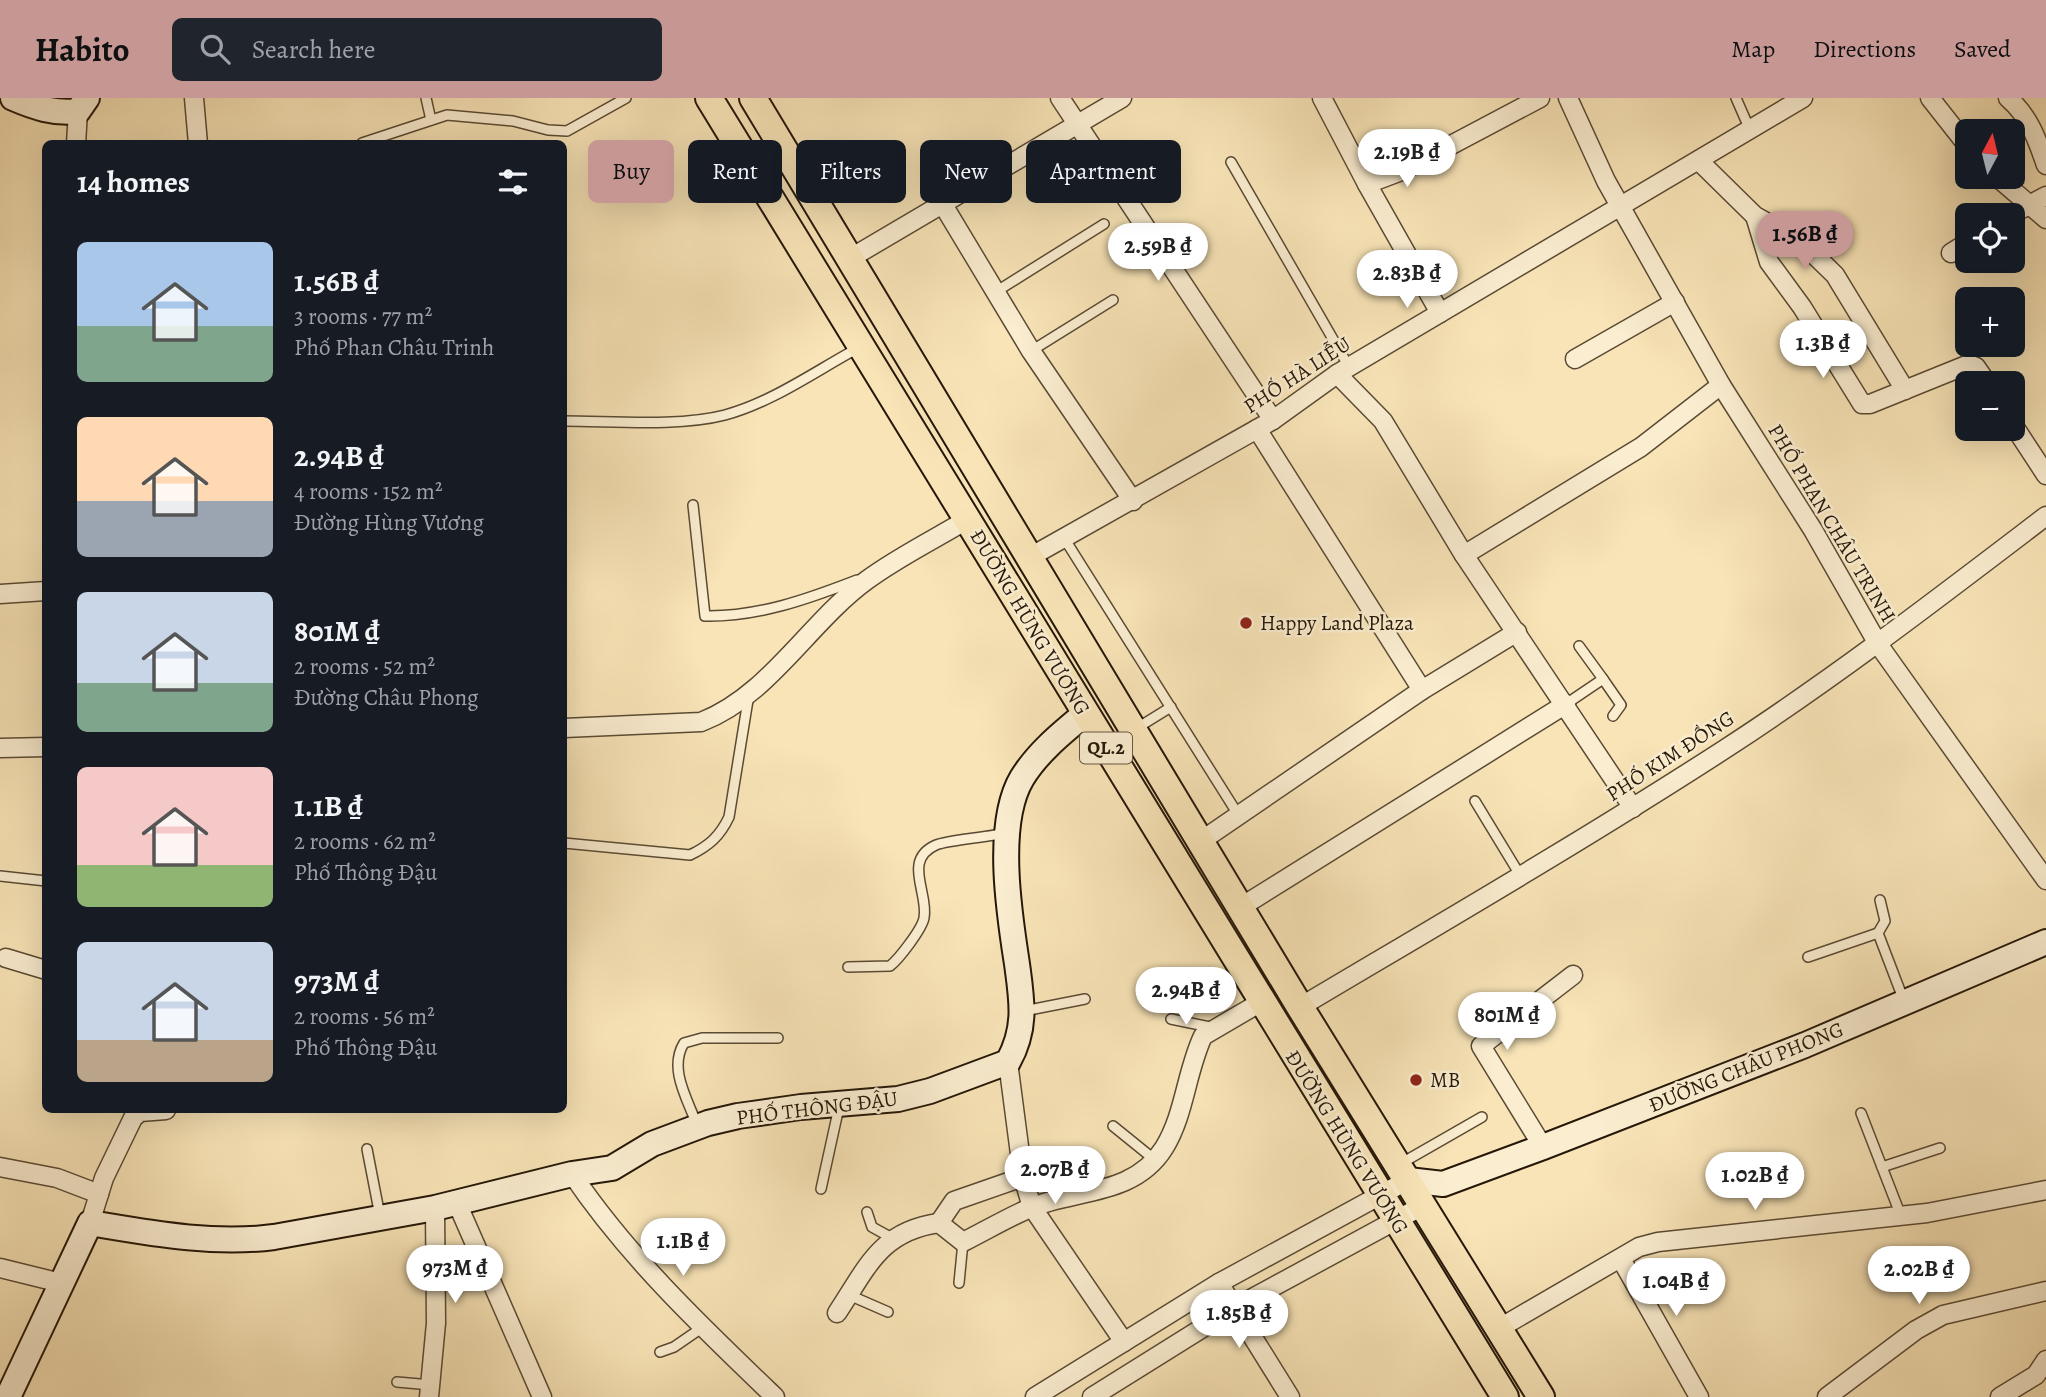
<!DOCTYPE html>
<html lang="en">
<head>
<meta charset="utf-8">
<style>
  body { margin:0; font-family:Alegreya,serif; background:#20242c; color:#f1f3f6; height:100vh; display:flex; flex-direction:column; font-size:26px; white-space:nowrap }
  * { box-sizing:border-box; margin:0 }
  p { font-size:23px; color:#9ea1a6 }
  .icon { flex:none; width:38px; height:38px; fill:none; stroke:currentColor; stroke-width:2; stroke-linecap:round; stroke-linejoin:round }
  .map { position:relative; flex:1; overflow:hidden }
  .details { position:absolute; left:42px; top:42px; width:525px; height:973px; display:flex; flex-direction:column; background:#171b24; border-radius:10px; box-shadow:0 7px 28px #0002 }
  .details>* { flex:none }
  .top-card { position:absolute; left:588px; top:42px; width:665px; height:63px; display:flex; gap:14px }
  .needle { width:46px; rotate:7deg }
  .tools { position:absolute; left:1955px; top:21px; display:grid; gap:14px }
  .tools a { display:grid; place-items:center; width:70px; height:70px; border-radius:10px; background:#171b24; box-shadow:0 7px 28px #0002; font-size:35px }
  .price { position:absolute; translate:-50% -60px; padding:0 16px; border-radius:24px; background:#fff; color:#222; font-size:23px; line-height:46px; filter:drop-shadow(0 2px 4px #0008) }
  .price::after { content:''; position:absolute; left:50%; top:42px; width:21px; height:16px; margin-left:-10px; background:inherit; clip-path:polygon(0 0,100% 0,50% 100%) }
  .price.current { background:#c59692; color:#111 }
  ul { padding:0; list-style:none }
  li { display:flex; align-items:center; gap:21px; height:175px; padding:0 35px }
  li span { display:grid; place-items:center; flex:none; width:196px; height:140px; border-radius:10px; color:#555 }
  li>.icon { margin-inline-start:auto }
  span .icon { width:84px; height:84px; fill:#fffc; stroke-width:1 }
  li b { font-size:30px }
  h2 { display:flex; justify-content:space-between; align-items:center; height:84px; padding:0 35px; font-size:30px }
  .tag { padding:0 24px; border-radius:10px; background:#171b24; box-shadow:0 7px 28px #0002; font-size:24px; line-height:63px }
  .tag.current { background:#c59692; color:#111 }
  header { display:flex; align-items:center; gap:42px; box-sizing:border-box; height:98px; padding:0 35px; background:#c59692; color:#111 }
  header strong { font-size:33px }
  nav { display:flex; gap:38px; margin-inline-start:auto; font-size:24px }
  .search { width:490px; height:63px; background:#20242c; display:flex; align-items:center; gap:18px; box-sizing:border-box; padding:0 24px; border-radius:10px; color:#9ea1a6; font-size:26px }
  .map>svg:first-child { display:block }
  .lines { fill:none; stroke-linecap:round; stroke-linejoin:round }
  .lane-casing { stroke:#5a4a34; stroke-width:12 }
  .street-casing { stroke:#5a4a34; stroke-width:21 }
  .secondary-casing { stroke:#251708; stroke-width:28 }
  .primary-casing { stroke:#251708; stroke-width:30 }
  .lane { stroke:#faedd0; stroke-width:9 }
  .street { stroke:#faedd0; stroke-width:18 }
  .secondary { stroke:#faedd0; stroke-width:24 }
  .primary { stroke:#f8e4b7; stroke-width:26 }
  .poi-dot { fill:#8f2418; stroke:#faedd0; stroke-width:2.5 }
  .labels { text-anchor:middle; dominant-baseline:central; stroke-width:5; stroke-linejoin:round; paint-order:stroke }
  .shield { fill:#faedd0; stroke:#655744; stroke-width:2 }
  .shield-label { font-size:19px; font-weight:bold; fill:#251708 }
  .street-label { font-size:21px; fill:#251708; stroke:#faedd0 }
  .poi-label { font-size:21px; fill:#251708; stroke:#faedd0; text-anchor:start }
</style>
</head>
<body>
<header>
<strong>Habito</strong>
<div class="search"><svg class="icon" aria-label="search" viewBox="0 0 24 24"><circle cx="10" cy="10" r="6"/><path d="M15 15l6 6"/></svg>Search here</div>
<nav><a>Map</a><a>Directions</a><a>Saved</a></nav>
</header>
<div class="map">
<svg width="2046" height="1299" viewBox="0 0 2046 1299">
  <rect width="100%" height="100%" fill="#f8e4b7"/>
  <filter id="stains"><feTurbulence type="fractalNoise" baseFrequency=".00286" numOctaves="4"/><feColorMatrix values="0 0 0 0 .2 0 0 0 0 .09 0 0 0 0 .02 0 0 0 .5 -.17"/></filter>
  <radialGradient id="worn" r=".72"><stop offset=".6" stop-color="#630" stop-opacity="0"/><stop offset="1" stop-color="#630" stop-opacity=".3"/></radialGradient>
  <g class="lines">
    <!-- lane casing -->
    <g class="lane-casing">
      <g id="lane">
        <path d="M 426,0 L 431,22"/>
        <path d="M 1736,0 L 1750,32"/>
        <path d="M 362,45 L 447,17 L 513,23 L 548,32 L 567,33 L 626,0"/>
        <path d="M 1231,64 L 1349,269"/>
        <path d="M 997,193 L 1104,126"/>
        <path d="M 1031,253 L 1113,202"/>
        <path d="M 564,323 C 612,323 679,329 725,317 C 773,304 817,272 860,249"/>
        <path d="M 693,407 L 705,518 C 758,519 808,501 857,482"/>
        <path d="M 1064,440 L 1239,718"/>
        <path d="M 1579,548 L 1603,581"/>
        <path d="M 1566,606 L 1603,581 L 1621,607 L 1613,618"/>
        <path d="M 1137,630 L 1171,609"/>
        <path d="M 1475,703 L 1520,777"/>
        <path d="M 564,745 L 690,757 C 709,748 720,738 729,719 L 749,596"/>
        <path d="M 0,778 L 46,783"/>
        <path d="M 1880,802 L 1885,823 L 1878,835 L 1904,903"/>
        <path d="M 1808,859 L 1878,835"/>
        <path d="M 848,869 L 890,868 C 899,861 922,831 924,820 C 929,795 902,762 936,747 C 948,742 990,739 1005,735"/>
        <path d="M 1024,913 L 1085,901"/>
        <path d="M 1171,921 L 1210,929"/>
        <path d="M 1861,1015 L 1901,1118"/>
        <path d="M 697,1027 C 688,1002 668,971 684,945 L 702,940 L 778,940"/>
        <path d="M 1113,1028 L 1155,1062"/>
        <path d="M 367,1051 L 380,1118"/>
        <path d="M 1400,1066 L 1482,1019"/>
        <path d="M 1882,1069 L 1940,1050"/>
        <path d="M 821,1091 L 839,1009"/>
        <path d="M 867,1114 L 872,1129 L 892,1140"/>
        <path d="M 959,1185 L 963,1144"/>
        <path d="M 849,1197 L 888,1214"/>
        <path d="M 660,1254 L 674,1249 L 703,1229"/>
        <path d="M 397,1284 L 431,1287"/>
      </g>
    </g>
    <!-- street casing -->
    <g class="street-casing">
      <g id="street">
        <path d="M 194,0 L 198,46"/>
        <path d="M 1060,0 L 1273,322"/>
        <path d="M 1322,0 L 1367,86 L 1404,72 L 1540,0"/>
        <path d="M 1568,0 L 1606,83 L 1721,287 L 1813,432 L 1878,546 L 2046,782"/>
        <path d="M 1930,0 L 1967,47"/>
        <path d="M 2008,0 C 2029,18 2037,41 2046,67"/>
        <path d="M 76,46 L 78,13"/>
        <path d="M 1699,63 L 1755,118 L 1799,142 L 1835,177 L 1905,292"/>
        <path d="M 1997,79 L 2046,121"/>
        <path d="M 1367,86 L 1440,215"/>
        <path d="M 942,105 L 1031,253 L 1133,403"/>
        <path d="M 2010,117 L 2046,98"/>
        <path d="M 1755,118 L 1769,164 L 1802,209 L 1862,306 L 1870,306 L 1969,266 L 1976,269 L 1987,285"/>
        <path d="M 1951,155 L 1967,145"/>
        <path d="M 849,161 L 1122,0"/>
        <path d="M 1575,261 L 1675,204"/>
        <path d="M 1337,276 L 1383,323 L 1464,457 L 1633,710"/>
        <path d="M 2012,325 L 2046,377"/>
        <path d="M 1257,331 L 1422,592"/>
        <path d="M 1464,457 L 1641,349 L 1721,287"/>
        <path d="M 1030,459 L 1273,322 L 1337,276 L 1803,0"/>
        <path d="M 0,496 L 46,493"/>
        <path d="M 564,630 L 701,624 C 769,598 809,524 867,482 C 898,459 935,441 968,421"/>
        <path d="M 0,650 L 46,649"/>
        <path d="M 1201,743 L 1422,592 L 1517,534"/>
        <path d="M 1241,809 L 1566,606"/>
        <path d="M 6,860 L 46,872"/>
        <path d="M 1300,909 C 1443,824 1586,741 1725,651 C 1836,579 1941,498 2046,418"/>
        <path d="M 1008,964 L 1023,1079 L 1032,1109 L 1124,1244"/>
        <path d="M 1543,1049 L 1481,948 L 1573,877"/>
        <path d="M 0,1069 L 57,1080 L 99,1096"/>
        <path d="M 572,1076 C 628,1159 703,1230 775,1299"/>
        <path d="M 457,1105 L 542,1299"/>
        <path d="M 90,1125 L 104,1080 L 133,1020 L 140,1014 L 166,1012"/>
        <path d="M 939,1125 L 954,1103 L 1023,1079"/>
        <path d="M 1621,1161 L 1699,1299"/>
        <path d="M 0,1170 L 61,1185"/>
        <path d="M 1219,1185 L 1290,1299"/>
        <path d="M 837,1215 C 867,1170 880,1133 939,1125 L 963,1144 C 985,1133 1007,1120 1030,1110 C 1076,1091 1134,1098 1164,1050 C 1185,1016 1186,974 1203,938 L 1261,904"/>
        <path d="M 1498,1231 L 1639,1149 L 1658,1144 L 1927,1115 L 2046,1092"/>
        <path d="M 429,1299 L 436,1225 L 435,1110"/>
        <path d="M 1035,1299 L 1219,1185 L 1408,1082"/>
        <path d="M 1092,1299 L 1236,1209 L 1424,1107"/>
        <path d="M 1827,1299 L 1916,1232 L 1943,1217 L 2046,1193"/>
        <path d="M 2000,1299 L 2036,1277 L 2046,1262"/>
      </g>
    </g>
    <!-- secondary casing -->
    <g class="secondary-casing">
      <g id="secondary">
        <path d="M 13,0 C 34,9 54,16 78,13 L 87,0"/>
        <path d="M 1408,1082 L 1443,1086 L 1543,1049 L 1805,947 L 2046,844"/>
        <path d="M 8,1299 L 90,1125 C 150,1135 213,1147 274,1139 L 435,1110 L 572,1076 L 612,1070 L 652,1046 L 708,1025 L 738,1018 L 801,1009 L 898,1001 L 930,993 L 1008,964 C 1027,930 1022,903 1017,866 C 1009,815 995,725 1022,680 C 1038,654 1062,635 1086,615"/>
      </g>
    </g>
    <!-- primary casing -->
    <g class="primary-casing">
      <g id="primary">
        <path d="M 709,0 L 1505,1299"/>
        <path d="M 753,0 L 1300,909 L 1541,1299"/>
      </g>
    </g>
    <!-- lane -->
    <use href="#lane" class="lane"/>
    <!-- street -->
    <use href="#street" class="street"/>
    <!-- secondary -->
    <use href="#secondary" class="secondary"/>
    <!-- primary -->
    <use href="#primary" class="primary"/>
  </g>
  <!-- markers -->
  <g class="poi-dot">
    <circle cx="1246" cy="525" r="7"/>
    <circle cx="1416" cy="982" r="7"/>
  </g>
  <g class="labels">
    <!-- shield labels -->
    <rect class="shield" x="1080" y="634.5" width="52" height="31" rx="5"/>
    <g class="shield-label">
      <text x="1106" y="650">QL.2</text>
    </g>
    <!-- street labels -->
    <g class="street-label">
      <text transform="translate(1297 277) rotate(-33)">PHỐ HÀ LIỄU</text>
      <text transform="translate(1832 425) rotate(59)">PHỐ PHAN CHÂU TRINH</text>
      <text transform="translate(1030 524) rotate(59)">ĐƯỜNG HÙNG VƯƠNG</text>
      <text transform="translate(1670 658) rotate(-33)">PHỐ KIM ĐỒNG</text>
      <text transform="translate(1746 969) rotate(-22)">ĐƯỜNG CHÂU PHONG</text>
      <text transform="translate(817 1010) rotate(-7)">PHỐ THÔNG ĐẬU</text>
      <text transform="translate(1347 1044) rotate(58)">ĐƯỜNG HÙNG VƯƠNG</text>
    </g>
    <!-- poi labels -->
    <g class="poi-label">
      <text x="1260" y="525">Happy Land Plaza</text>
      <text x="1430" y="982">MB</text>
    </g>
  </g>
  <rect width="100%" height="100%" filter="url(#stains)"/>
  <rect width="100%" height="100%" fill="url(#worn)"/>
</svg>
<div class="tools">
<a><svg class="needle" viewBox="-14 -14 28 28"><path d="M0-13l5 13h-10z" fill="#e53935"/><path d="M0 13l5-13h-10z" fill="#9ea1a6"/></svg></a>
<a><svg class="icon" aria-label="locate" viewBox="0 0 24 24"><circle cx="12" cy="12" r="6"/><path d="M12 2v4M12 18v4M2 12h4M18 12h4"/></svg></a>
<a>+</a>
<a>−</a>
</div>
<b class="price" style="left:1407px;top:91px">2.19B ₫</b>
<b class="price current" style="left:1805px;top:173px">1.56B ₫</b>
<b class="price" style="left:1158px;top:185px">2.59B ₫</b>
<b class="price" style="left:1407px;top:212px">2.83B ₫</b>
<b class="price" style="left:1823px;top:282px">1.3B ₫</b>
<b class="price" style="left:1186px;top:929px">2.94B ₫</b>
<b class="price" style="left:1507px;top:954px">801M ₫</b>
<b class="price" style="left:1055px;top:1108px">2.07B ₫</b>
<b class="price" style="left:1755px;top:1114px">1.02B ₫</b>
<b class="price" style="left:683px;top:1180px">1.1B ₫</b>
<b class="price" style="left:455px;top:1207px">973M ₫</b>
<b class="price" style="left:1919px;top:1208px">2.02B ₫</b>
<b class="price" style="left:1676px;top:1220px">1.04B ₫</b>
<b class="price" style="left:1239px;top:1252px">1.85B ₫</b>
<div class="top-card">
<a class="tag current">Buy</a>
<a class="tag">Rent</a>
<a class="tag">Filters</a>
<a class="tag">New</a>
<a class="tag">Apartment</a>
</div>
<section class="details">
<h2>14 homes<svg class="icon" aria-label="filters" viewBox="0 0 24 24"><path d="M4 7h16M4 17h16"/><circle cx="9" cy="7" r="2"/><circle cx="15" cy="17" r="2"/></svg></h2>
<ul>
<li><span style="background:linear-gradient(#a9c7e8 60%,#7fa58c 0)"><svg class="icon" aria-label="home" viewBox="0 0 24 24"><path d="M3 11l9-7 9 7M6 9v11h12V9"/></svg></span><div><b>1.56B ₫</b><p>3 rooms · 77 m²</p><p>Phố Phan Châu Trinh</p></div></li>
<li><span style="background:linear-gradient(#ffd9b3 60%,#9aa5b1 0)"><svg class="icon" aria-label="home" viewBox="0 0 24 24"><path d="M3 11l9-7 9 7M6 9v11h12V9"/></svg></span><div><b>2.94B ₫</b><p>4 rooms · 152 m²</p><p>Đường Hùng Vương</p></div></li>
<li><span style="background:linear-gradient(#c9d6e8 65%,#7fa58c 0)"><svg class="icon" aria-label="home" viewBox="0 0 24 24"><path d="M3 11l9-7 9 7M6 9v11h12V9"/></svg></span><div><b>801M ₫</b><p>2 rooms · 52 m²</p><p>Đường Châu Phong</p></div></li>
<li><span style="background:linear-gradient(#f6c9c9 70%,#8fb573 0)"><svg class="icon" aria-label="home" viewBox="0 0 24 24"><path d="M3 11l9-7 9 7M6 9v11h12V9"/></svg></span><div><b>1.1B ₫</b><p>2 rooms · 62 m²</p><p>Phố Thông Đậu</p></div></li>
<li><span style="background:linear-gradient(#c9d6e8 70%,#b9a48a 0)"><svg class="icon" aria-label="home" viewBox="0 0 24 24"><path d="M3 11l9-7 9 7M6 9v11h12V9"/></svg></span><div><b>973M ₫</b><p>2 rooms · 56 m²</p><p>Phố Thông Đậu</p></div></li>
</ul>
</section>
</div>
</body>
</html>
